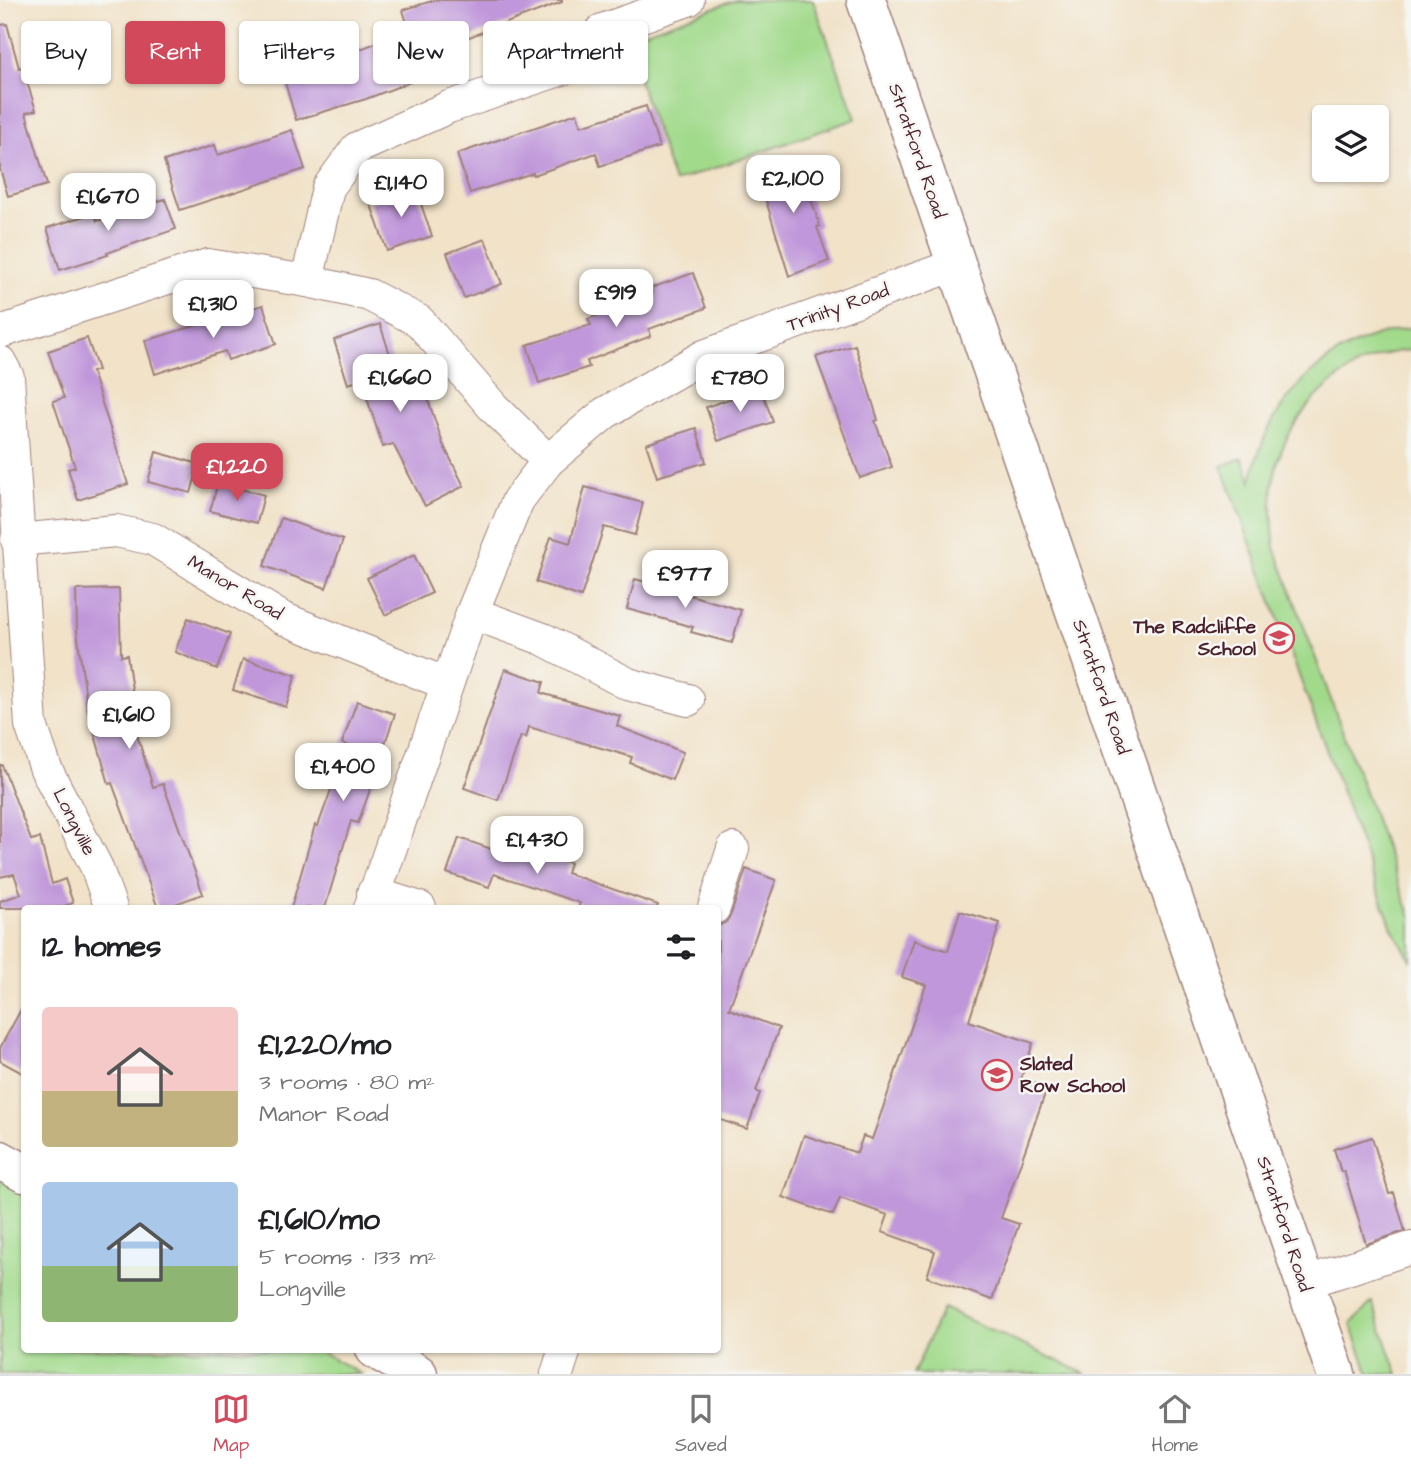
<!DOCTYPE html>
<html lang="en">
<head>
<meta charset="utf-8">
<style>
  body { margin:0; font-family:"Architects Daughter",sans-serif; background:#f6f6f6; color:#202124; height:100vh; display:flex; flex-direction:column; font-size:26px; white-space:nowrap }
  * { box-sizing:border-box; margin:0 }
  p { font-size:23px; color:#757577 }
  .icon { flex:none; width:38px; height:38px; fill:none; stroke:currentColor; stroke-width:2; stroke-linecap:round; stroke-linejoin:round }
  .map { position:relative; flex:1; overflow:hidden }
  .side { position:absolute; left:21px; top:905px; width:700px; height:448px; display:flex; flex-direction:column; background:#fff; border-radius:7px; box-shadow:0 2px 5px #0004 }
  .side>* { flex:none }
  .banner { position:absolute; left:21px; top:21px; width:700px; height:63px; display:flex; gap:14px }
  .buttons { position:absolute; left:1312px; top:105px; display:grid; gap:14px }
  .buttons a { display:grid; place-items:center; width:77px; height:77px; border-radius:7px; background:#fff; box-shadow:0 2px 5px #0004; font-size:35px }
  .price { position:absolute; translate:-50% -60px; padding:0 16px; border-radius:14px; background:#fff; color:#222; font-size:23px; line-height:46px; filter:drop-shadow(0 2px 4px #0008) }
  .price::after { content:''; position:absolute; left:50%; top:42px; width:21px; height:16px; margin-left:-10px; background:inherit; clip-path:polygon(0 0,100% 0,50% 100%) }
  .price.current { background:#d1495b; color:#fff }
  ul { padding:0; list-style:none }
  li { display:flex; align-items:center; gap:21px; height:175px; padding:0 21px }
  li span { display:grid; place-items:center; flex:none; width:196px; height:140px; border-radius:7px; color:#555 }
  li>.icon { margin-inline-start:auto }
  span .icon { width:84px; height:84px; fill:#fffc; stroke-width:1 }
  li b { font-size:30px }
  h2 { display:flex; justify-content:space-between; align-items:center; height:84px; padding:0 21px; font-size:30px }
  .tag { padding:0 24px; border-radius:7px; background:#fff; box-shadow:0 2px 5px #0004; font-size:24px; line-height:63px }
  .tag.current { background:#d1495b; color:#fff }
  .menu { display:flex; justify-content:space-around; align-items:center; height:98px; border-top:2px solid #e0e0e0; background:#fff; font-size:19px; color:#757577 }
  .menu a { display:grid; justify-items:center; gap:4px }
  .menu .current { color:#d1495b }
  .map>svg:first-child { display:block }
  .green { fill:#a2da8c; stroke:#767c5c; stroke-width:2 }
  .building { fill:#c097da }
  .lines { fill:none; stroke-linecap:round; stroke-linejoin:round }
  .minor-casing { stroke:#9e807a; stroke-width:34 }
  .tertiary-casing { stroke:#9e807a; stroke-width:41 }
  .minor { stroke:#fff; stroke-width:32 }
  .tertiary { stroke:#fff; stroke-width:38 }
  .labels { text-anchor:middle; dominant-baseline:central; stroke-width:5; stroke-linejoin:round; paint-order:stroke }
  .street-label { font-size:19px; fill:#4a1f2b; stroke:#f6f6f2 }
  .poi-label { font-size:19px; font-weight:bold; fill:#4a1f2b; stroke:#f6f6f2; text-anchor:end }
</style>
</head>
<body>
<div class="map">
<svg width="1411" height="1374" viewBox="0 0 1411 1374">
  <rect width="100%" height="100%" fill="#f6f6f2"/>
  <filter id="ink" filterUnits="userSpaceOnUse"><feTurbulence type="fractalNoise" baseFrequency=".0143" numOctaves="2"/><feDisplacementMap in="SourceGraphic" scale="14" xChannelSelector="R" yChannelSelector="G"/><feConvolveMatrix kernelMatrix="1 2 1 2 8 2 1 2 1" color-interpolation-filters="sRGB"/></filter>
  <filter id="wash" filterUnits="userSpaceOnUse"><feTurbulence type="fractalNoise" baseFrequency=".00686" numOctaves="4" result="noise"/><feDisplacementMap in="SourceGraphic" scale="28" xChannelSelector="R" yChannelSelector="G"/><feGaussianBlur stdDeviation="1.57" result="paint"/><feColorMatrix in="noise" values="0 0 0 0 0 0 0 0 0 0 0 0 0 0 0 0 0 1.4 0 .05"/><feComposite in="paint" operator="in"/></filter>
  <g filter="url(#wash)">
    <rect width="100%" height="100%" fill="#f1e2c8"/>
    <!-- green -->
    <g class="green">
      <path d="M 736,0 L 813,0 L 856,119 L 674,182 L 625,39 Z"/>
      <path d="M 1411,328 L 1411,350 C 1347,354 1288,411 1275,472 C 1270,498 1272,522 1275,548 L 1411,917 L 1411,960 L 1392,928 L 1222,466 L 1242,458 L 1251,481 C 1268,399 1327,339 1411,328 Z"/>
      <path d="M 0,1173 L 24,1187 L 24,1349 L 316,1349 L 361,1374 L 0,1374 Z"/>
      <path d="M 1372,1302 L 1398,1374 L 1369,1374 L 1351,1324 Z"/>
      <path d="M 943,1308 L 1086,1374 L 913,1374 Z"/>
    </g>
    <g id="blocks">
      <!-- building -->
      <g class="building">
        <path d="M 435,0 L 562,0 L 562,2 L 461,40 L 462,44 L 405,61 L 413,81 L 366,99 L 296,120 L 283,76 L 346,58 L 345,55 L 409,30 L 403,10 Z"/>
        <path d="M 7,24 L 19,68 L 22,67 L 36,110 L 26,113 L 47,185 L 8,196 L 0,169 L 0,25 Z"/>
        <path d="M 646,106 L 659,147 L 600,166 L 596,153 L 534,175 L 533,173 L 470,193 L 457,154 L 577,113 L 581,126 Z"/>
        <path d="M 292,130 L 305,169 L 180,210 L 164,161 L 215,145 L 218,155 Z"/>
        <path d="M 799,157 L 809,200 L 811,199 L 820,226 L 817,227 L 829,261 L 789,276 L 756,168 Z"/>
        <path d="M 415,187 L 432,236 L 387,251 L 370,202 Z"/>
        <path d="M 165,199 L 176,229 L 107,253 L 108,255 L 60,270 L 47,228 L 94,213 L 97,221 Z"/>
        <path d="M 485,239 L 502,284 L 464,298 L 447,253 Z"/>
        <path d="M 693,273 L 706,308 L 649,329 L 651,336 L 587,361 L 589,367 L 539,383 L 527,345 L 591,325 L 588,319 L 653,294 L 651,288 Z"/>
        <path d="M 263,305 L 276,344 L 228,360 L 225,351 L 155,374 L 145,341 Z"/>
        <path d="M 380,324 L 401,388 L 422,382 L 443,444 L 464,486 L 425,506 L 393,444 L 383,447 L 361,380 L 348,384 L 334,340 Z"/>
        <path d="M 87,338 L 98,370 L 92,372 L 128,484 L 78,500 L 68,469 L 75,467 L 53,401 L 64,398 L 48,351 Z"/>
        <path d="M 855,345 L 878,420 L 875,421 L 892,467 L 860,478 L 816,357 Z"/>
        <path d="M 761,388 L 773,422 L 718,441 L 706,407 Z"/>
        <path d="M 696,428 L 706,462 L 657,477 L 646,444 Z"/>
        <path d="M 156,452 L 199,464 L 191,493 L 148,482 Z"/>
        <path d="M 218,483 L 264,495 L 257,523 L 210,511 Z"/>
        <path d="M 585,487 L 643,503 L 635,535 L 604,527 L 581,597 L 536,582 L 551,537 L 570,543 Z"/>
        <path d="M 281,518 L 343,540 L 326,588 L 264,566 Z"/>
        <path d="M 414,555 L 432,593 L 385,615 L 367,578 Z"/>
        <path d="M 635,579 L 741,610 L 732,643 L 691,632 L 693,627 L 627,609 Z"/>
        <path d="M 119,589 L 121,656 L 127,655 L 134,704 L 128,705 L 153,787 L 163,784 L 203,894 L 164,908 L 158,908 L 112,783 L 109,784 L 87,707 L 77,631 L 76,590 Z"/>
        <path d="M 188,618 L 230,634 L 217,669 L 175,652 Z"/>
        <path d="M 243,659 L 296,675 L 286,707 L 233,690 Z"/>
        <path d="M 505,669 L 544,682 L 541,693 L 620,716 L 617,726 L 683,752 L 672,780 L 630,763 L 632,757 L 529,727 L 526,738 L 521,736 L 498,800 L 464,788 Z"/>
        <path d="M 357,701 L 395,714 L 374,775 L 375,776 L 358,823 L 351,821 L 325,908 L 291,908 L 315,825 L 318,826 L 347,745 L 342,743 Z"/>
        <path d="M 0,765 L 2,765 L 31,840 L 40,838 L 52,884 L 65,879 L 73,903 L 59,908 L 0,908 L 0,901 L 21,894 L 14,874 L 0,877 Z"/>
        <path d="M 459,838 L 524,860 L 528,849 L 570,863 L 567,873 L 658,905 L 657,908 L 578,908 L 580,903 L 494,874 L 489,887 L 447,873 Z"/>
        <path d="M 746,869 L 776,880 L 729,1009 L 779,1028 L 756,1091 L 760,1093 L 747,1129 L 718,1119 L 718,926 L 726,922 L 731,914 Z"/>
        <path d="M 960,911 L 1000,923 L 969,1021 L 1033,1043 L 1021,1079 L 1047,1088 L 1001,1218 L 1019,1224 L 992,1300 L 927,1277 L 935,1251 L 882,1232 L 888,1215 L 840,1198 L 833,1215 L 783,1197 L 804,1135 L 857,1153 L 863,1136 L 872,1139 L 926,985 L 902,977 L 914,940 L 948,951 Z"/>
        <path d="M 24,1004 L 24,1074 L 0,1061 L 0,1048 Z"/>
        <path d="M 1372,1137 L 1389,1194 L 1394,1193 L 1405,1231 L 1366,1244 L 1344,1171 L 1341,1172 L 1334,1149 Z"/>
      </g>
    </g>
  </g>
  <g filter="url(#ink)">
    <use href="#blocks" fill-opacity="0" stroke="#9e807a" stroke-width="2"/>
    <g class="lines">
      <!-- minor casing -->
      <g class="minor-casing">
        <g id="minor">
          <path d="M 602,30 L 688,0"/>
          <path d="M 307,281 L 328,188 L 357,148 L 449,107 L 613,52"/>
          <path d="M 0,332 L 208,265 L 307,281 L 369,295 L 419,321 L 494,408 L 548,461"/>
          <path d="M 0,362 L 8,377 L 31,725 L 46,769 L 96,866 L 111,908"/>
          <path d="M 17,540 L 116,531 L 153,539 L 282,618 L 447,684"/>
          <path d="M 472,613 L 543,639 L 628,684 L 688,700"/>
          <path d="M 373,893 L 420,908"/>
          <path d="M 370,908 L 472,613 L 518,500 L 548,461 L 605,413 L 704,356 L 955,265"/>
          <path d="M 714,908 L 733,849"/>
          <path d="M 1304,1283 L 1411,1248"/>
          <path d="M 557,1374 L 565,1349"/>
        </g>
      </g>
      <!-- tertiary casing -->
      <g class="tertiary-casing">
        <g id="tertiary">
          <path d="M 866,0 L 1336,1374"/>
          <path d="M 0,1160 L 24,1173"/>
          <path d="M 375,1349 L 418,1374"/>
        </g>
      </g>
      <!-- minor -->
      <use href="#minor" class="minor"/>
      <!-- tertiary -->
      <use href="#tertiary" class="tertiary"/>
    </g>
  </g>
  <!-- icons -->
  <defs>
    <g id="school-ring" transform="scale(1.575)"><circle r="9.5" fill="#f6f6f2" stroke="#d1495b" stroke-width="1.5"/><path d="M0-5L7-2L0 1L-7-2ZM-4 1L0 2.5L4 1V4Q0 6-4 4Z" fill="#d1495b"/></g>
  </defs>
  <g fill-rule="evenodd">
    <use href="#school-ring" x="1279" y="638"/>
    <use href="#school-ring" x="997" y="1075"/>
  </g>
  <g class="labels">
    <!-- street labels -->
    <g class="street-label">
      <text transform="translate(917 151) rotate(71)">Stratford Road</text>
      <text transform="translate(838 308) rotate(-20)">Trinity Road</text>
      <text transform="translate(235 588) rotate(31)">Manor Road</text>
      <text transform="translate(1101 687) rotate(71)">Stratford Road</text>
      <text transform="translate(74 822) rotate(63)">Longville</text>
      <text transform="translate(1284 1224) rotate(72)">Stratford Road</text>
    </g>
    <!-- poi labels -->
    <g class="poi-label">
      <text x="1256" y="627">The Radcliffe<tspan x="1256" dy="22">School</tspan></text>
      <text x="1020" y="1064" text-anchor="start">Slated<tspan x="1020" dy="22">Row School</tspan></text>
    </g>
  </g>
</svg>
<div class="buttons">
<a><svg class="icon" aria-label="layers" viewBox="0 0 24 24"><path d="M12 4l9 5-9 5-9-5zM3 14l9 5 9-5"/></svg></a>
</div>
<b class="price" style="left:793px;top:215px">£2,100</b>
<b class="price" style="left:401px;top:219px">£1,140</b>
<b class="price" style="left:108px;top:233px">£1,670</b>
<b class="price" style="left:616px;top:329px">£919</b>
<b class="price" style="left:213px;top:340px">£1,310</b>
<b class="price" style="left:400px;top:414px">£1,660</b>
<b class="price" style="left:740px;top:414px">£780</b>
<b class="price current" style="left:237px;top:503px">£1,220</b>
<b class="price" style="left:685px;top:610px">£977</b>
<b class="price" style="left:129px;top:751px">£1,610</b>
<b class="price" style="left:343px;top:803px">£1,400</b>
<b class="price" style="left:537px;top:876px">£1,430</b>
<div class="banner">
<a class="tag">Buy</a>
<a class="tag current">Rent</a>
<a class="tag">Filters</a>
<a class="tag">New</a>
<a class="tag">Apartment</a>
</div>
<section class="side">
<h2>12 homes<svg class="icon" aria-label="filters" viewBox="0 0 24 24"><path d="M4 7h16M4 17h16"/><circle cx="9" cy="7" r="2"/><circle cx="15" cy="17" r="2"/></svg></h2>
<ul>
<li><span style="background:linear-gradient(#f6c9c9 60%,#c2b280 0)"><svg class="icon" aria-label="home" viewBox="0 0 24 24"><path d="M3 11l9-7 9 7M6 9v11h12V9"/></svg></span><div><b>£1,220/mo</b><p>3 rooms · 80 m²</p><p>Manor Road</p></div></li>
<li><span style="background:linear-gradient(#a9c7e8 60%,#8fb573 0)"><svg class="icon" aria-label="home" viewBox="0 0 24 24"><path d="M3 11l9-7 9 7M6 9v11h12V9"/></svg></span><div><b>£1,610/mo</b><p>5 rooms · 133 m²</p><p>Longville</p></div></li>
</ul>
</section>
</div>
<nav class="menu">
<a class="current"><svg class="icon" aria-label="map" viewBox="0 0 24 24"><path d="M3 6l6-2 6 2 6-2v14l-6 2-6-2-6 2zM9 4v14M15 6v14"/></svg>Map</a>
<a><svg class="icon" aria-label="saved" viewBox="0 0 24 24"><path d="M7 4h10v16l-5-4-5 4z"/></svg>Saved</a>
<a><svg class="icon" aria-label="home" viewBox="0 0 24 24"><path d="M3 11l9-7 9 7M6 9v11h12V9"/></svg>Home</a>
</nav>
</body>
</html>
